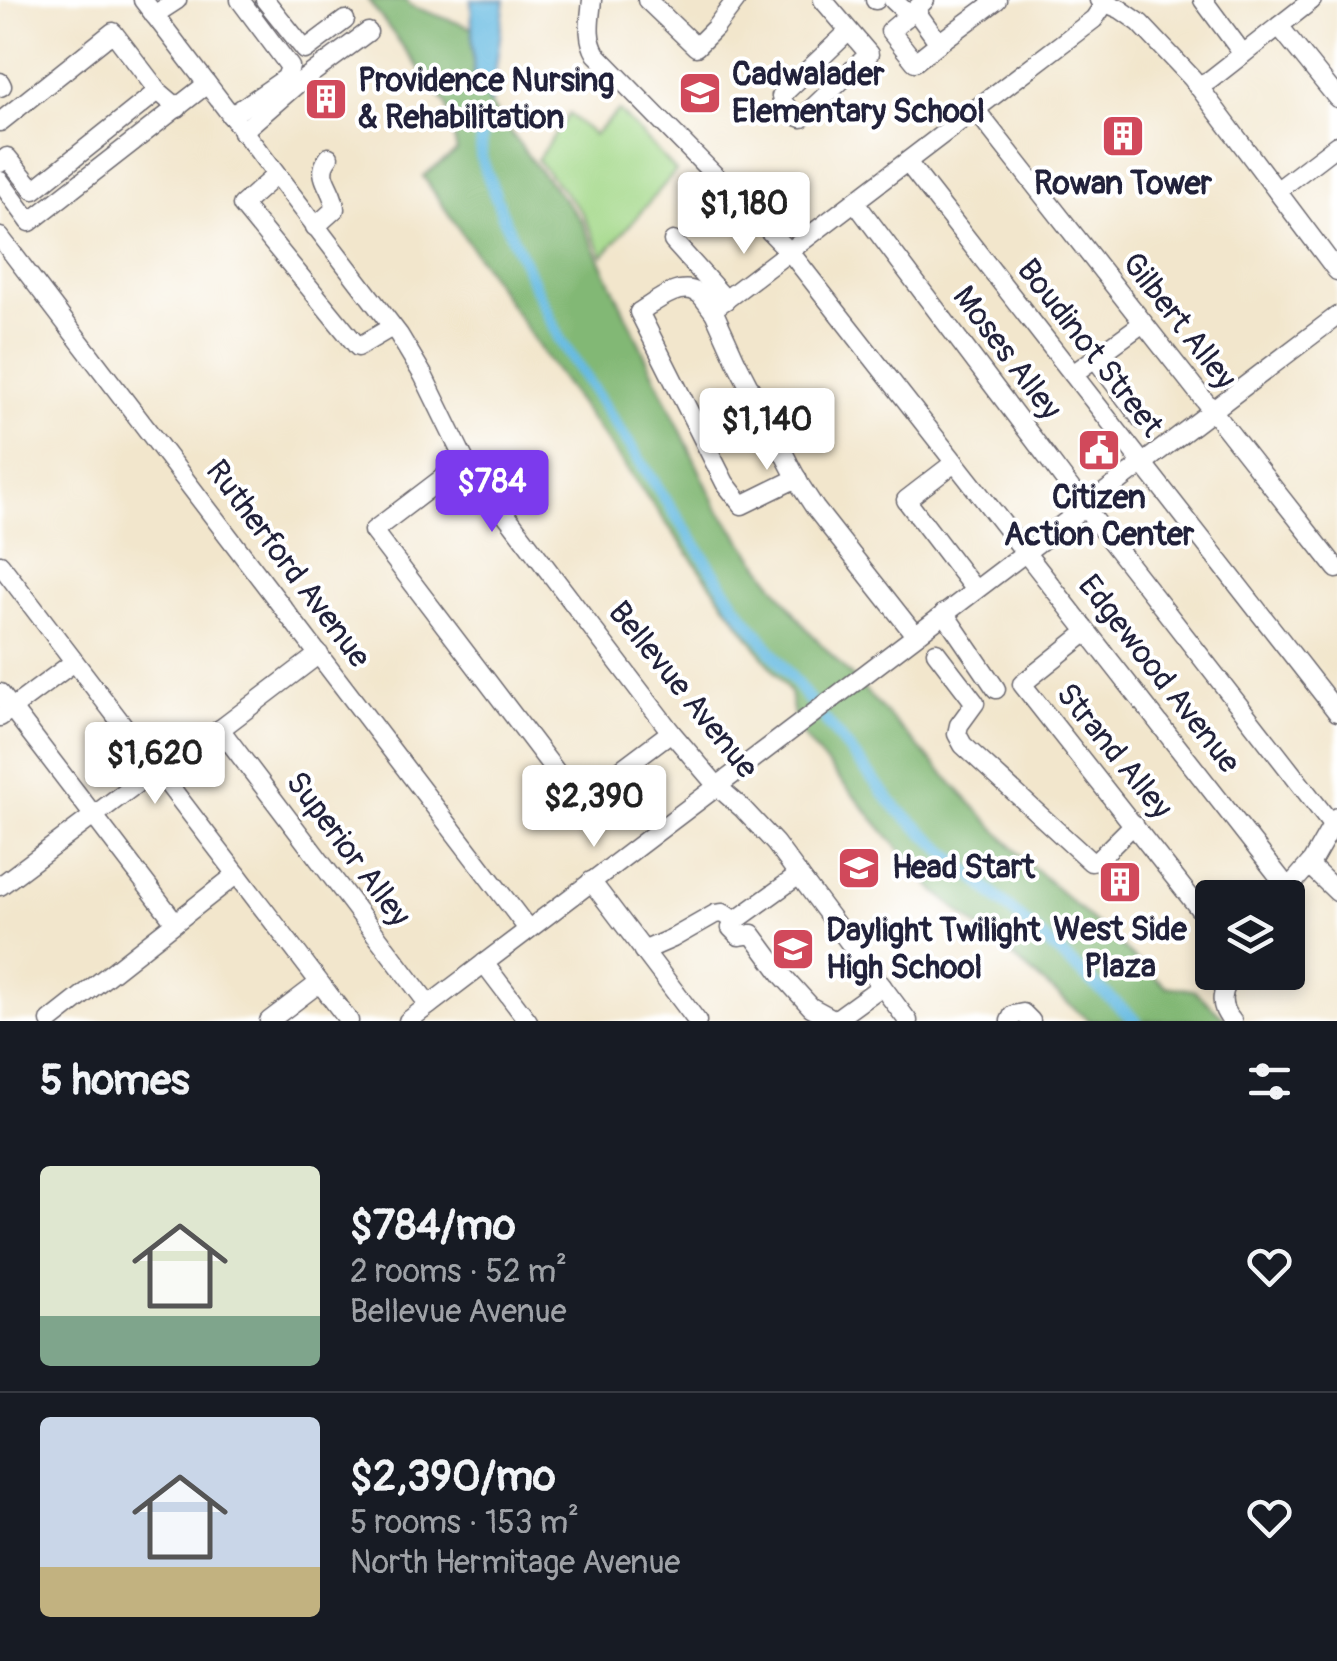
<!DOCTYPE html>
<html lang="en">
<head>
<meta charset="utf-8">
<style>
  body { margin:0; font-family:Pangolin,sans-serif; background:#20242c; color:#f1f3f6; height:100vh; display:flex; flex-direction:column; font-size:38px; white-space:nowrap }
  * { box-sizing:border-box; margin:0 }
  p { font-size:32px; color:#9ea1a6 }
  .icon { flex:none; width:55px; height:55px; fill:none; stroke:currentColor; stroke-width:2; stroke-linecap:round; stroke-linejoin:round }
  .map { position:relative; height:1021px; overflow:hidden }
  .panel { display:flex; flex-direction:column; background:#171b24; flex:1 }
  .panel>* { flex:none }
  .fabs { position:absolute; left:1195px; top:880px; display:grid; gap:20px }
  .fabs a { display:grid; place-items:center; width:110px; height:110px; border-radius:10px; background:#171b24; box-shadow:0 5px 15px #0003; font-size:50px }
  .price { position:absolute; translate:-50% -85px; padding:0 22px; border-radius:10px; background:#fff; color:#222; font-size:32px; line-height:65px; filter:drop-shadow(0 2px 5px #0008) }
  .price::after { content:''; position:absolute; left:50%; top:60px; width:30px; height:22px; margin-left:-15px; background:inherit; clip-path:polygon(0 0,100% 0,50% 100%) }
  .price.active { background:#7c3aed; color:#fff }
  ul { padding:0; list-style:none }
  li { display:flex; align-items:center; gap:30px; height:250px; padding:0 40px }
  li+li { border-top:2px solid #363941 }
  li span { display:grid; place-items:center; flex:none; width:280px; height:200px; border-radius:10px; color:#555 }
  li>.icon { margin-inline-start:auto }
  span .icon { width:120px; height:120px; fill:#fffc; stroke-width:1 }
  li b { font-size:42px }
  h2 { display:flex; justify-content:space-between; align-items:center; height:120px; padding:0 40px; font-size:42px }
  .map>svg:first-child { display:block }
  .green { fill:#a3d888; stroke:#627d62; stroke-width:2.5 }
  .forest { fill:#82b874; stroke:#526d58; stroke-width:2.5 }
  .water { fill:#65bae1; stroke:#446e8e; stroke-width:2.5 }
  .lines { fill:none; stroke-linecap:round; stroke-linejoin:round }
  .canal { stroke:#65bae1; stroke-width:12 }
  .minor-casing { stroke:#6b676e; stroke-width:21 }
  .minor { stroke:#fff; stroke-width:18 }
  .labels { text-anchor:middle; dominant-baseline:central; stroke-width:8; stroke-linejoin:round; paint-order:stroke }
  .poi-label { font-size:32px; font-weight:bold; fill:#22223b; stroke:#fff; text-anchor:start }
  .street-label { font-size:32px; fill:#22223b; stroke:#fff }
</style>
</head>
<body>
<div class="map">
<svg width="1337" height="1021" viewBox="0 0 1337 1021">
  <rect width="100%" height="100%" fill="#fff"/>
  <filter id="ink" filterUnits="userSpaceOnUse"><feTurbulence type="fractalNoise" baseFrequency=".01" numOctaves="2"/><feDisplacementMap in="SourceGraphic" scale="20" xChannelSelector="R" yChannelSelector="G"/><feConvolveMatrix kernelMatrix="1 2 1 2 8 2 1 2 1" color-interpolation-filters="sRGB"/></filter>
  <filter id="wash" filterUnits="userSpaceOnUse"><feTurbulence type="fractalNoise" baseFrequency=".0048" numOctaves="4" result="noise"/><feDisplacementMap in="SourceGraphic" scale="40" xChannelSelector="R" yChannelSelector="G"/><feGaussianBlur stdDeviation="2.25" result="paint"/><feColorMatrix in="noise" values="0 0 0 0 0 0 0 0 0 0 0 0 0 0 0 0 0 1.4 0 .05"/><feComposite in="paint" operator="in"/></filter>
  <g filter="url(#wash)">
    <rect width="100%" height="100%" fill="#f2e6cc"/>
    <!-- green -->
    <path class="green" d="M 619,111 L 676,171 L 603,256 L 582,213 L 537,160 L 569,114 L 594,135 Z"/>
    <!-- forest -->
    <path class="forest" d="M 368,0 L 406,0 L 411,6 L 472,28 L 474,82 L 534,164 L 581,220 L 717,507 L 805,627 L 1024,859 L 1165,986 L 1194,990 L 1228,1021 L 1089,1021 L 935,891 L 796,728 L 790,693 L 549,362 L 423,176 L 457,151 L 446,104 Z"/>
    <!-- water -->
    <path class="water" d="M 471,0 L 505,0 L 491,105 L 474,81 Z"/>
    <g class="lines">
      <!-- canal -->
      <g class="canal">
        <path d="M 482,120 L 481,157 L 506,224 L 560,340 L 736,606 L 810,701"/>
        <path d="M 826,721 L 897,809 L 1136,1021"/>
      </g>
    </g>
  </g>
  <g filter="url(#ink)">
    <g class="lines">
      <!-- minor casing -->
      <g class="minor-casing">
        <g id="minor">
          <path d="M 143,0 L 399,335 L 423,375 L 465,461 L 671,732 L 718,787 L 742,808 L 775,843 L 908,1021"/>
          <path d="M 265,0 L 305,50 L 345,20"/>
          <path d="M 592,0 C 590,20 586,37 596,54 L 790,252 L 1288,888"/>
          <path d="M 647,0 L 696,47 L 715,28 L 736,0"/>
          <path d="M 823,0 L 869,54 L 802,118 C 792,115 783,105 781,96 L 849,31"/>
          <path d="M 875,0 L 876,0"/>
          <path d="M 893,0 L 909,15"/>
          <path d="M 925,0 L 915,10 L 939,43 L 997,0"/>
          <path d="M 1099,0 L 1120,9 L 1140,23 L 1192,78 L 1337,271"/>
          <path d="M 1203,0 L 1243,54"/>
          <path d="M 915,10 L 890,31 L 915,62 L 939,43"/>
          <path d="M 154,15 L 177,0"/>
          <path d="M 1279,26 L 1337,98"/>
          <path d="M 0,82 L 2,86 L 0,87"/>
          <path d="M 1197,86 L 1210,80 L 1312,0"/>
          <path d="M 975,109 L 1337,569"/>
          <path d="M 231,116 L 286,78 L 290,67 L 240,0"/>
          <path d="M 0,122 L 113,32 L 158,91 L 178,108"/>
          <path d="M 242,132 L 296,85 L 368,32"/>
          <path d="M 907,162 L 1337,712"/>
          <path d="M 0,163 L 7,157 L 34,190 L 158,91"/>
          <path d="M 276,175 L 242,205 L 358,347 L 392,327"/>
          <path d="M 0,181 L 30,222 L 207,84"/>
          <path d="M 1278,190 L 1337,145"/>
          <path d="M 855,202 L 1093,518 L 1332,825"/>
          <path d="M 315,227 L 335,209 C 335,188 313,177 329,157"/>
          <path d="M 0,237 L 528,929"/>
          <path d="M 673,241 L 726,300"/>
          <path d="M 714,312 C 709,307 704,297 698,293 C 679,281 654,303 639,312 L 725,483 L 742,505 L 797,478"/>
          <path d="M 1095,358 L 1142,420"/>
          <path d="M 1073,374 L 1143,323"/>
          <path d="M 465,461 L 373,531 L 576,798 L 583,798 L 671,732"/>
          <path d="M 954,463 L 906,500 L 975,590"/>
          <path d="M 500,507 L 533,483"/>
          <path d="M 0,564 L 349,1021"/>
          <path d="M 944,613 L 996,689"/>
          <path d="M 1087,632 L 1022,684 L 1201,911 L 1212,918"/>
          <path d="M 915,635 L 815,508 L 800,485 L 736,361 L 714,312 L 716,307 L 1094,19 L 1107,0"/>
          <path d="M 936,652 L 975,703 L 959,725 L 957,734 L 963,745 L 1091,862 L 1097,861 L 1134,824"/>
          <path d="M 0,693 L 175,922"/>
          <path d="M 0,717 L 74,662"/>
          <path d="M 220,729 L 429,1005"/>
          <path d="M 160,775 L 319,654"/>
          <path d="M 1309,865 L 1337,892"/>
          <path d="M 591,881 L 697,1021"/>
          <path d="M 0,886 L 156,769"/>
          <path d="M 1280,898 L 1312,861 L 1337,817"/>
          <path d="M 735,921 L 799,875"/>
          <path d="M 643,951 L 673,938 L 715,914 L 723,913 L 735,921 L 731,928 L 739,936 L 752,934 L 783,976 L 811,1007 L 835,1020 L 882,986"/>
          <path d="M 484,963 L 528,1021"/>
          <path d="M 50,1021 L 237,874"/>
          <path d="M 269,1021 L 319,983"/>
          <path d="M 408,1021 L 1337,316"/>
          <path d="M 1010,1021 L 1013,1015 L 1023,1013 L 1031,1021"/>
          <path d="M 1232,1021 C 1217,1005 1222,990 1233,972"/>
        </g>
      </g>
      <!-- minor -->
      <use href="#minor" class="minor"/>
    </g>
  </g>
  <!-- icons -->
  <defs>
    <g id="school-square" transform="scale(2.25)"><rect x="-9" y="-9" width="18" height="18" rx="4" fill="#d1495b" stroke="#fff"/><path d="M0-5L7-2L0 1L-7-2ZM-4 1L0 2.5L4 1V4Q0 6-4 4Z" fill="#fff"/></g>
    <g id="building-square" transform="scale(2.25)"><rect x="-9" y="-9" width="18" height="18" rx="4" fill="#d1495b" stroke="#fff"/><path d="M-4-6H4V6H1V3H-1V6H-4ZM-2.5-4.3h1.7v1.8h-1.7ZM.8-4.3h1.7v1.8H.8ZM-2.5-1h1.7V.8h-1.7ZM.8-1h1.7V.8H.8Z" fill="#fff"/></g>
    <g id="civic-square" transform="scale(2.25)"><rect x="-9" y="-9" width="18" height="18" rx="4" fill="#d1495b" stroke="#fff"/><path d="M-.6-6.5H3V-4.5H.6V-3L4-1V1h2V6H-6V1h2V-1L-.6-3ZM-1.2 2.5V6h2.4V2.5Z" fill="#fff"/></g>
  </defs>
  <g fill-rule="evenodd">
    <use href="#school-square" x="700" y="93"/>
    <use href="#building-square" x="326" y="99"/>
    <use href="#building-square" x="1123" y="136"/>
    <use href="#civic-square" x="1099" y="450"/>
    <use href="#school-square" x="859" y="868"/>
    <use href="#building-square" x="1120" y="882"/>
    <use href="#school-square" x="793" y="949"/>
  </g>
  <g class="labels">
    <!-- poi labels -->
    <g class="poi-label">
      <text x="732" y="75">Cadwalader<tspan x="732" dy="37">Elementary School</tspan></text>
      <text x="358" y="81">Providence Nursing<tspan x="358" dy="37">&amp; Rehabilitation</tspan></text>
      <text x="1123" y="184" text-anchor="middle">Rowan Tower</text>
      <text x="1099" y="498" text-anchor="middle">Citizen<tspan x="1099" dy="37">Action Center</tspan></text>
      <text x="892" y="868">Head Start</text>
      <text x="1120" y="930" text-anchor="middle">West Side<tspan x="1120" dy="37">Plaza</tspan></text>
      <text x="826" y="931">Daylight Twilight<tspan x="826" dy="37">High School</tspan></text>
    </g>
    <!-- street labels -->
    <g class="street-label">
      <text transform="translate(1179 321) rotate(52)">Gilbert Alley</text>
      <text transform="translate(1090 348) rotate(52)">Boudinot Street</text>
      <text transform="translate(1007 353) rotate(53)">Moses Alley</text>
      <text transform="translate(288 564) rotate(53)">Rutherford Avenue</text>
      <text transform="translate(1159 674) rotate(52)">Edgewood Avenue</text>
      <text transform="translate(683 690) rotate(51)">Bellevue Avenue</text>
      <text transform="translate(1114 751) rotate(51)">Strand Alley</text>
      <text transform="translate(348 849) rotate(53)">Superior Alley</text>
    </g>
  </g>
</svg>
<div class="fabs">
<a><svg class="icon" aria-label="layers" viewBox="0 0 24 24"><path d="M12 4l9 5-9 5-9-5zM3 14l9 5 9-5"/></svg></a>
</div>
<b class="price" style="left:744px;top:257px">$1,180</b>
<b class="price" style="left:767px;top:473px">$1,140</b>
<b class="price active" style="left:492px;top:535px">$784</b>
<b class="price" style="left:155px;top:807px">$1,620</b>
<b class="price" style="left:594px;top:850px">$2,390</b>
</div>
<section class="panel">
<h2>5 homes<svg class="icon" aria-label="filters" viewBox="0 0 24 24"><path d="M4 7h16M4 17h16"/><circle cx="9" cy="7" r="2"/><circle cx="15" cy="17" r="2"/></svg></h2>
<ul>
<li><span style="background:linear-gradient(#dfe7d0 75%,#7fa58c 0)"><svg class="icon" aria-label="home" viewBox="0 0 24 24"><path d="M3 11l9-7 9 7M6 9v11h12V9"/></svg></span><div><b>$784/mo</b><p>2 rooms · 52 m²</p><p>Bellevue Avenue</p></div><svg class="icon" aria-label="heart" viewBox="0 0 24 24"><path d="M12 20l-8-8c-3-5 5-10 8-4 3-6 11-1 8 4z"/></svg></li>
<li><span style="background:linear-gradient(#c9d6e8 75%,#c2b280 0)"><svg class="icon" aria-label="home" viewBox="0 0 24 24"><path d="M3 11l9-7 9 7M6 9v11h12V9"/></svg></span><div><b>$2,390/mo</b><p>5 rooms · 153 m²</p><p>North Hermitage Avenue</p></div><svg class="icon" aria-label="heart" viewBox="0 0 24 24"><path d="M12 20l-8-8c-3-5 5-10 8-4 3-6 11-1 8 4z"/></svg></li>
</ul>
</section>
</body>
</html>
